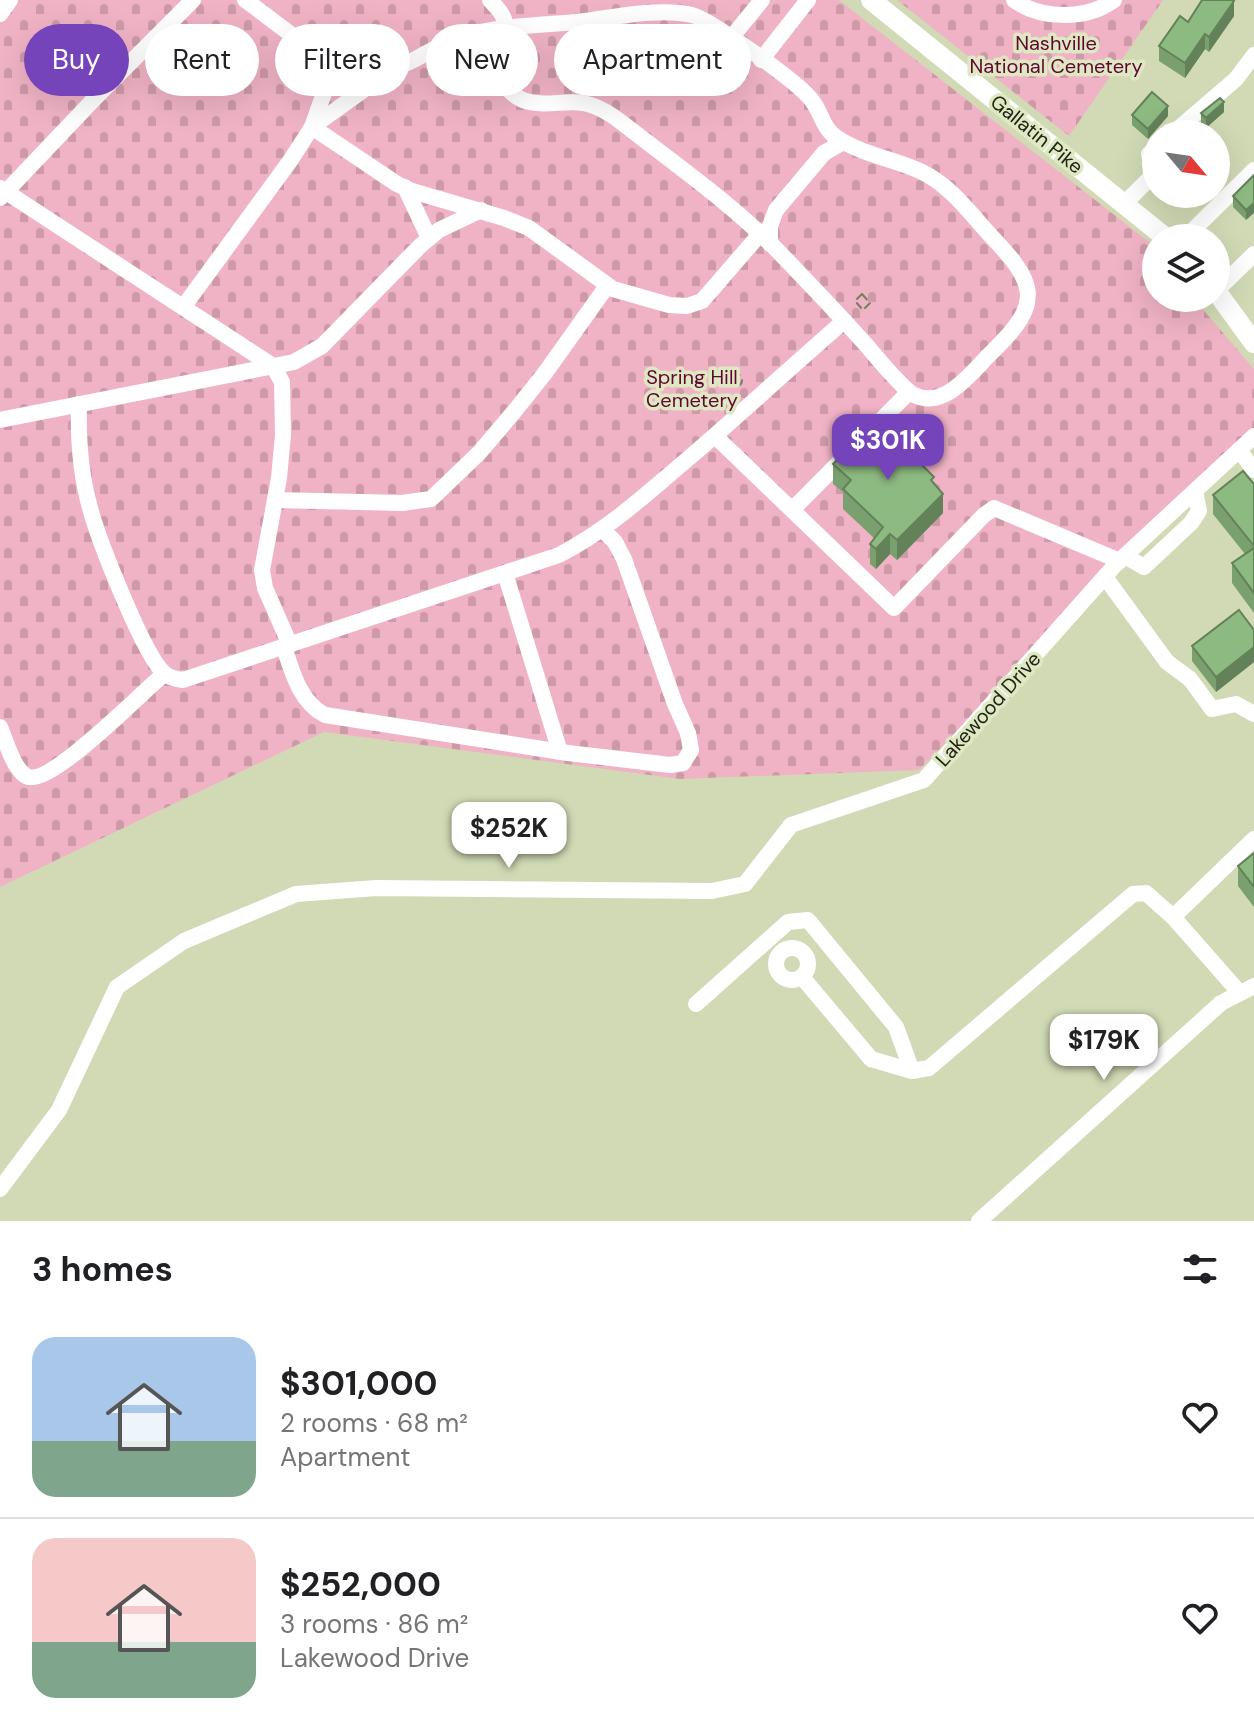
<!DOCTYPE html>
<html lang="en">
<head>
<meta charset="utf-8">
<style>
  body { margin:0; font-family:"DM Sans",sans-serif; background:#f2f2f2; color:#202124; height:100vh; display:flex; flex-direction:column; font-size:30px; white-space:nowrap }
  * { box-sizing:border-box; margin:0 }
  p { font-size:26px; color:#757577 }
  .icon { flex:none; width:44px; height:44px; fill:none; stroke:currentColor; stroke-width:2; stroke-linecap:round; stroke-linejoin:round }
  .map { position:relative; height:1221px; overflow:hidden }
  .side { display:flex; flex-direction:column; background:#fff; flex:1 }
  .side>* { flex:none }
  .banner { position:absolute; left:24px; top:24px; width:800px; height:72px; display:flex; gap:16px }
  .needle { width:52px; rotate:119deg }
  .fabs { position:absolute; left:1142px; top:120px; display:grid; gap:16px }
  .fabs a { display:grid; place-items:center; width:88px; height:88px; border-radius:50%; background:#fff; box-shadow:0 8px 32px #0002; font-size:40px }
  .price { position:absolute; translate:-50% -68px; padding:0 18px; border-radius:16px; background:#fff; color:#222; font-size:26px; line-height:52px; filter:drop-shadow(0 2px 4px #0008) }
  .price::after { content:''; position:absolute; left:50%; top:48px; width:24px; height:18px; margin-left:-12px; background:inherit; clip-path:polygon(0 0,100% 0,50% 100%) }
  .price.current { background:#7544bb; color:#fff }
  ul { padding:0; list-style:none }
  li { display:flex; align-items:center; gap:24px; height:200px; padding:0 32px }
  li+li { border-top:2px solid #e0e0e0 }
  li span { display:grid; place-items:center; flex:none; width:224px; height:160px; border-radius:24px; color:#555 }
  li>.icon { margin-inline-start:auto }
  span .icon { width:96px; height:96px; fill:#fffc; stroke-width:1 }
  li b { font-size:34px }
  h2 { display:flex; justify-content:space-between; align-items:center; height:96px; padding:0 32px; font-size:34px }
  .tag { padding:0 28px; border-radius:36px; background:#fff; box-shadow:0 8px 32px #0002; font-size:28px; line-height:72px }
  .tag.current { background:#7544bb; color:#fff }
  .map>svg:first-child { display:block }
  .cemetery { fill:url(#cemetery-stones) }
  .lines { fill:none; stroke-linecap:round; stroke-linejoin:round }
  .path { stroke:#777d64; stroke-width:2; stroke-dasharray:8 4; stroke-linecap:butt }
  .minor { stroke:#fff; stroke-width:16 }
  .major { stroke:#fff; stroke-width:20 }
  .wall { fill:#79a06e }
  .shaded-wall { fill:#63825a }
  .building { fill:#8dba80; stroke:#63825a; stroke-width:2 }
  .labels { text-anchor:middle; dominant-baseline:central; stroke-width:7; stroke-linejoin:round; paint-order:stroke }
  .park-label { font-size:20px; fill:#610532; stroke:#dee8c2 }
  .street-label { font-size:20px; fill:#202315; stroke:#dee8c2 }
</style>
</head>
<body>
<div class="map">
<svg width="1254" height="1221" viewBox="0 0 1254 1221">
  <defs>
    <pattern id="cemetery-stones" width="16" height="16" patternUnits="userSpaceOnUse" patternTransform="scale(2)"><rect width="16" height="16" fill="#f0b3c5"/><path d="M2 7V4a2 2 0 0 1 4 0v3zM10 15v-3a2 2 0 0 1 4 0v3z" fill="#ce9aa8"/></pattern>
  </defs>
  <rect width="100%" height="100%" fill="#d1dab5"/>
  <!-- cemetery -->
  <g class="cemetery">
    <path d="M 0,0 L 839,0 L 1149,242 L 1156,251 L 1156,298 L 1193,298 L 1254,369 L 1254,428 L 919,770 L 680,779 L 324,732 L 0,887 Z"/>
    <path d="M 897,0 L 1163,0 L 1069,136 Z"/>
  </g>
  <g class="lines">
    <!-- path -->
    <g class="path">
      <path d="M 862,294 L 870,303 L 863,310 L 855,301 Z"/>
      <circle cx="736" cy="380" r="6"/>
    </g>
    <!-- minor -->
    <g class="minor">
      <path d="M 245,0 C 274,20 323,64 357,70 C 401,78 421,51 458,38 C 490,26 543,25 577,22 C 611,18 659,7 692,15 C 711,20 796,81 810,98 C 821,110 822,128 836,137 C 860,154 894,159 920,171 C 949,184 970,213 991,236 C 1035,282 1044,302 994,350 C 972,371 945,412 912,394 C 892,378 876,355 858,336 C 831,306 803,277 775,248 C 729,202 676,165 625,125 C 612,115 599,106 583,103 C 557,99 529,113 508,89 C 489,68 511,43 504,19 C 502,12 495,6 490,0"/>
      <path d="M 1014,0 C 1041,20 1087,20 1114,0"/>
      <path d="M 0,14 L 10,0"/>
      <path d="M 731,38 L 762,0"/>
      <path d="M 761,60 L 808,0"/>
      <path d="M 390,71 L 312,127 L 397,184 L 412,191 L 504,218 L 529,228 L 613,289 L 669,305 L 687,306 L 702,301 L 760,234"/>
      <path d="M 1172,134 L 1236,79 L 1254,55"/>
      <path d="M 405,187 L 429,238"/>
      <path d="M 0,188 L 273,366 L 282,382 L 283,435 L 279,478 L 262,570 L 265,588 L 290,645"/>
      <path d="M 0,198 L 96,97 L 193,0"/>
      <path d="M 1124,204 L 1153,175 L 1149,154 L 1156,148"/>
      <path d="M 1185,238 L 1254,170"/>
      <path d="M 770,244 L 770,226 L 776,210 L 824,153 L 843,142"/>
      <path d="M 1216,291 L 1254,254"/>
      <path d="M 184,306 L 290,161 L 312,127 L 335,62"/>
      <path d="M 79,404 C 78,439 80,473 90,508 C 98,538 144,657 165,674 C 170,678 176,679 183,680 L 559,555 C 606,531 643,497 683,463 C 737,417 790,368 844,321"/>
      <path d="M 0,420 L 294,362 L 322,346 L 420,246 L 439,230 L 481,210"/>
      <path d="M 715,436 L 894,608 L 984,515 L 994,508 L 1120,561"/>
      <path d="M 1239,450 L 1254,470"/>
      <path d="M 275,500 L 402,503 L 431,499 L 479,453 L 513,413 L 545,373 L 607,286"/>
      <path d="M 792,510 L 909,392"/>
      <path d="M 1125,556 L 1144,567 L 1191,523 L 1199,511 L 1195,491"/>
      <path d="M 505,573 L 560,752"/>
      <path d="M 1105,577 L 1167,662 L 1190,679 L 1212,709 L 1236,704 L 1254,714"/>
      <path d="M 284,647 C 292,672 300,702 325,715 L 568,753 L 670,765 L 683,763 L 691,750 L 688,733 L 675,704 L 624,559 L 615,542 L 603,530"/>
      <path d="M 0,727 C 6,741 13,768 26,776 C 49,789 144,690 164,674"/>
      <circle cx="792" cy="964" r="16"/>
      <path d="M 802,977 L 871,1059 L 912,1071"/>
      <path d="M 1239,992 L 1173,917 L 1254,839"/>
      <path d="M 696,1004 L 788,922 L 808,920 L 896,1027 L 912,1071 L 929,1068 L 1133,894 L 1146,893 L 1173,917"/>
      <path d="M 0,1189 L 59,1110 L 117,987 L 184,941 L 296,894 L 376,888 L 712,891 L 745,884 L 791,825 L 924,780 L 1116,564 L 1254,436"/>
      <path d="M 979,1221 L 1221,1003 L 1254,986"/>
    </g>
    <!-- major -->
    <g class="major">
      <path d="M 871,0 L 1166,238"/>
      <path d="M 1216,291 L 1254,343"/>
    </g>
  </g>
  <!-- wall -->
  <g class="wall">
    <path d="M 1234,16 L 1209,52 L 1205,49 L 1185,78 L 1159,61 L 1159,46 L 1188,22 Z"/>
    <path d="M 1224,112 L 1206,128 L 1201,123 L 1201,113 Z"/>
    <path d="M 1132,115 L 1168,116 L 1148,139 L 1132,125 Z"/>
    <path d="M 1254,175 L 1246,220 L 1233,207 L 1233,196 Z"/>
    <path d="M 916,459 L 934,484 L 943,513 L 897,560 L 890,554 L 876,569 L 870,564 L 870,544 L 874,538 L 843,509 L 843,492 L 833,484 L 833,464 Z"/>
    <path d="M 1254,484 L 1254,613 L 1232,583 L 1232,563 L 1245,554 L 1213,514 L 1213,495 Z"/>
    <path d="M 1254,630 L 1254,662 L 1216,692 L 1192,661 L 1192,646 Z"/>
    <path d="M 1254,853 L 1254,907 L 1238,886 L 1238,866 Z"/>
  </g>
  <!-- shaded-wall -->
  <g class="shaded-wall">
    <path d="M 1234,1 L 1234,16 L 1209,52 L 1209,37 Z"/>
    <path d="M 1205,34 L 1205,49 L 1185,78 L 1185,63 Z"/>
    <path d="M 1224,102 L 1224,112 L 1206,128 L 1206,118 Z"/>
    <path d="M 1168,106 L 1168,116 L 1148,139 L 1148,129 Z"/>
    <path d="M 1223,158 L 1223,173 L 1216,179 L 1216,164 Z"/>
    <path d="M 1254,203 L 1254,213 L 1246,220 L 1246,210 Z"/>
    <path d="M 943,494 L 943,513 L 897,560 L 897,540 Z"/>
    <path d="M 890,534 L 890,554 L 876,569 L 876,549 Z"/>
    <path d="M 1254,647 L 1254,662 L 1216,692 L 1216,677 Z"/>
  </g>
  <!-- building -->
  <g class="building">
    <path d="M 1202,0 L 1232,0 L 1234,1 L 1209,37 L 1205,34 L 1185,63 L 1159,46 L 1180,16 L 1188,22 Z"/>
    <path d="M 1152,92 L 1168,106 L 1148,129 L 1132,115 Z"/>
    <path d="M 1220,98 L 1224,102 L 1206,118 L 1201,113 Z"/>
    <path d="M 1190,125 L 1199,134 L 1181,134 Z"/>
    <path d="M 1216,151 L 1223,158 L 1216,164 Z"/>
    <path d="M 1254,175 L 1254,203 L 1246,210 L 1233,196 Z"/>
    <path d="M 873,424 L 877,428 L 880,425 L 899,443 L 901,445 L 905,441 L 916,453 L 913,456 L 934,477 L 931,480 L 943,494 L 897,540 L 890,534 L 876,549 L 870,544 L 883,527 L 843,489 L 851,480 L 833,464 Z"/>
    <path d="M 1243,471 L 1254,484 L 1254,546 L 1213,495 Z"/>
    <path d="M 1254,548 L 1254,593 L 1232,563 Z"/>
    <path d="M 1239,610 L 1254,630 L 1254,647 L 1216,677 L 1192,646 Z"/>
    <path d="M 1254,853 L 1254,887 L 1238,866 Z"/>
  </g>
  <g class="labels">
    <!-- park labels -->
    <g class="park-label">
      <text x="1056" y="43">Nashville<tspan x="1056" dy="23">National Cemetery</tspan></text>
      <text x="692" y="377">Spring Hill<tspan x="692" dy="23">Cemetery</tspan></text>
    </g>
    <!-- street labels -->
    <g class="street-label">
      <text transform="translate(1037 134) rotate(39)">Gallatin Pike</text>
      <text transform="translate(988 709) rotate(-48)">Lakewood Drive</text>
    </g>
  </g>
</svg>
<div class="fabs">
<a><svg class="needle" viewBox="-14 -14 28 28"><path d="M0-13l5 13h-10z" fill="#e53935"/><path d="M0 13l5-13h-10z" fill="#757577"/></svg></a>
<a><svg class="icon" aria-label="layers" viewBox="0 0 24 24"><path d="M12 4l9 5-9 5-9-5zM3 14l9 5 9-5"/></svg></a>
</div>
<b class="price current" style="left:888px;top:482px">$301K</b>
<b class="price" style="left:509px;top:870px">$252K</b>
<b class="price" style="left:1104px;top:1082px">$179K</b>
<div class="banner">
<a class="tag current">Buy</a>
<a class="tag">Rent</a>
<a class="tag">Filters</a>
<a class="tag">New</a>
<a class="tag">Apartment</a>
</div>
</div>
<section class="side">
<h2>3 homes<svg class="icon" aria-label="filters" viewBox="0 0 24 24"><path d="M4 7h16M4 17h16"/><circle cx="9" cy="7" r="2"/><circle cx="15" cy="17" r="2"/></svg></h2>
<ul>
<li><span style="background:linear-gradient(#a9c7e8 65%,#7fa58c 0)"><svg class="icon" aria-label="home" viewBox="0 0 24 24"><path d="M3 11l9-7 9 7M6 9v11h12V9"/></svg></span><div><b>$301,000</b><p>2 rooms · 68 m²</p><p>Apartment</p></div><svg class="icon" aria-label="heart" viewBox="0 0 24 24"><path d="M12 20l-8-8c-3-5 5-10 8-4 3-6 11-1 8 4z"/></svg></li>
<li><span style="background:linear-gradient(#f6c9c9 65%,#7fa58c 0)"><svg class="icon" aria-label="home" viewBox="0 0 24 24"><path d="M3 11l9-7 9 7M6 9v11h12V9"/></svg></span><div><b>$252,000</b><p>3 rooms · 86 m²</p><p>Lakewood Drive</p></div><svg class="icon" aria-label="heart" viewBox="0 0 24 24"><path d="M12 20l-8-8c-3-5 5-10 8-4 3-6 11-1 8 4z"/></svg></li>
</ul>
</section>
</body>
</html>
